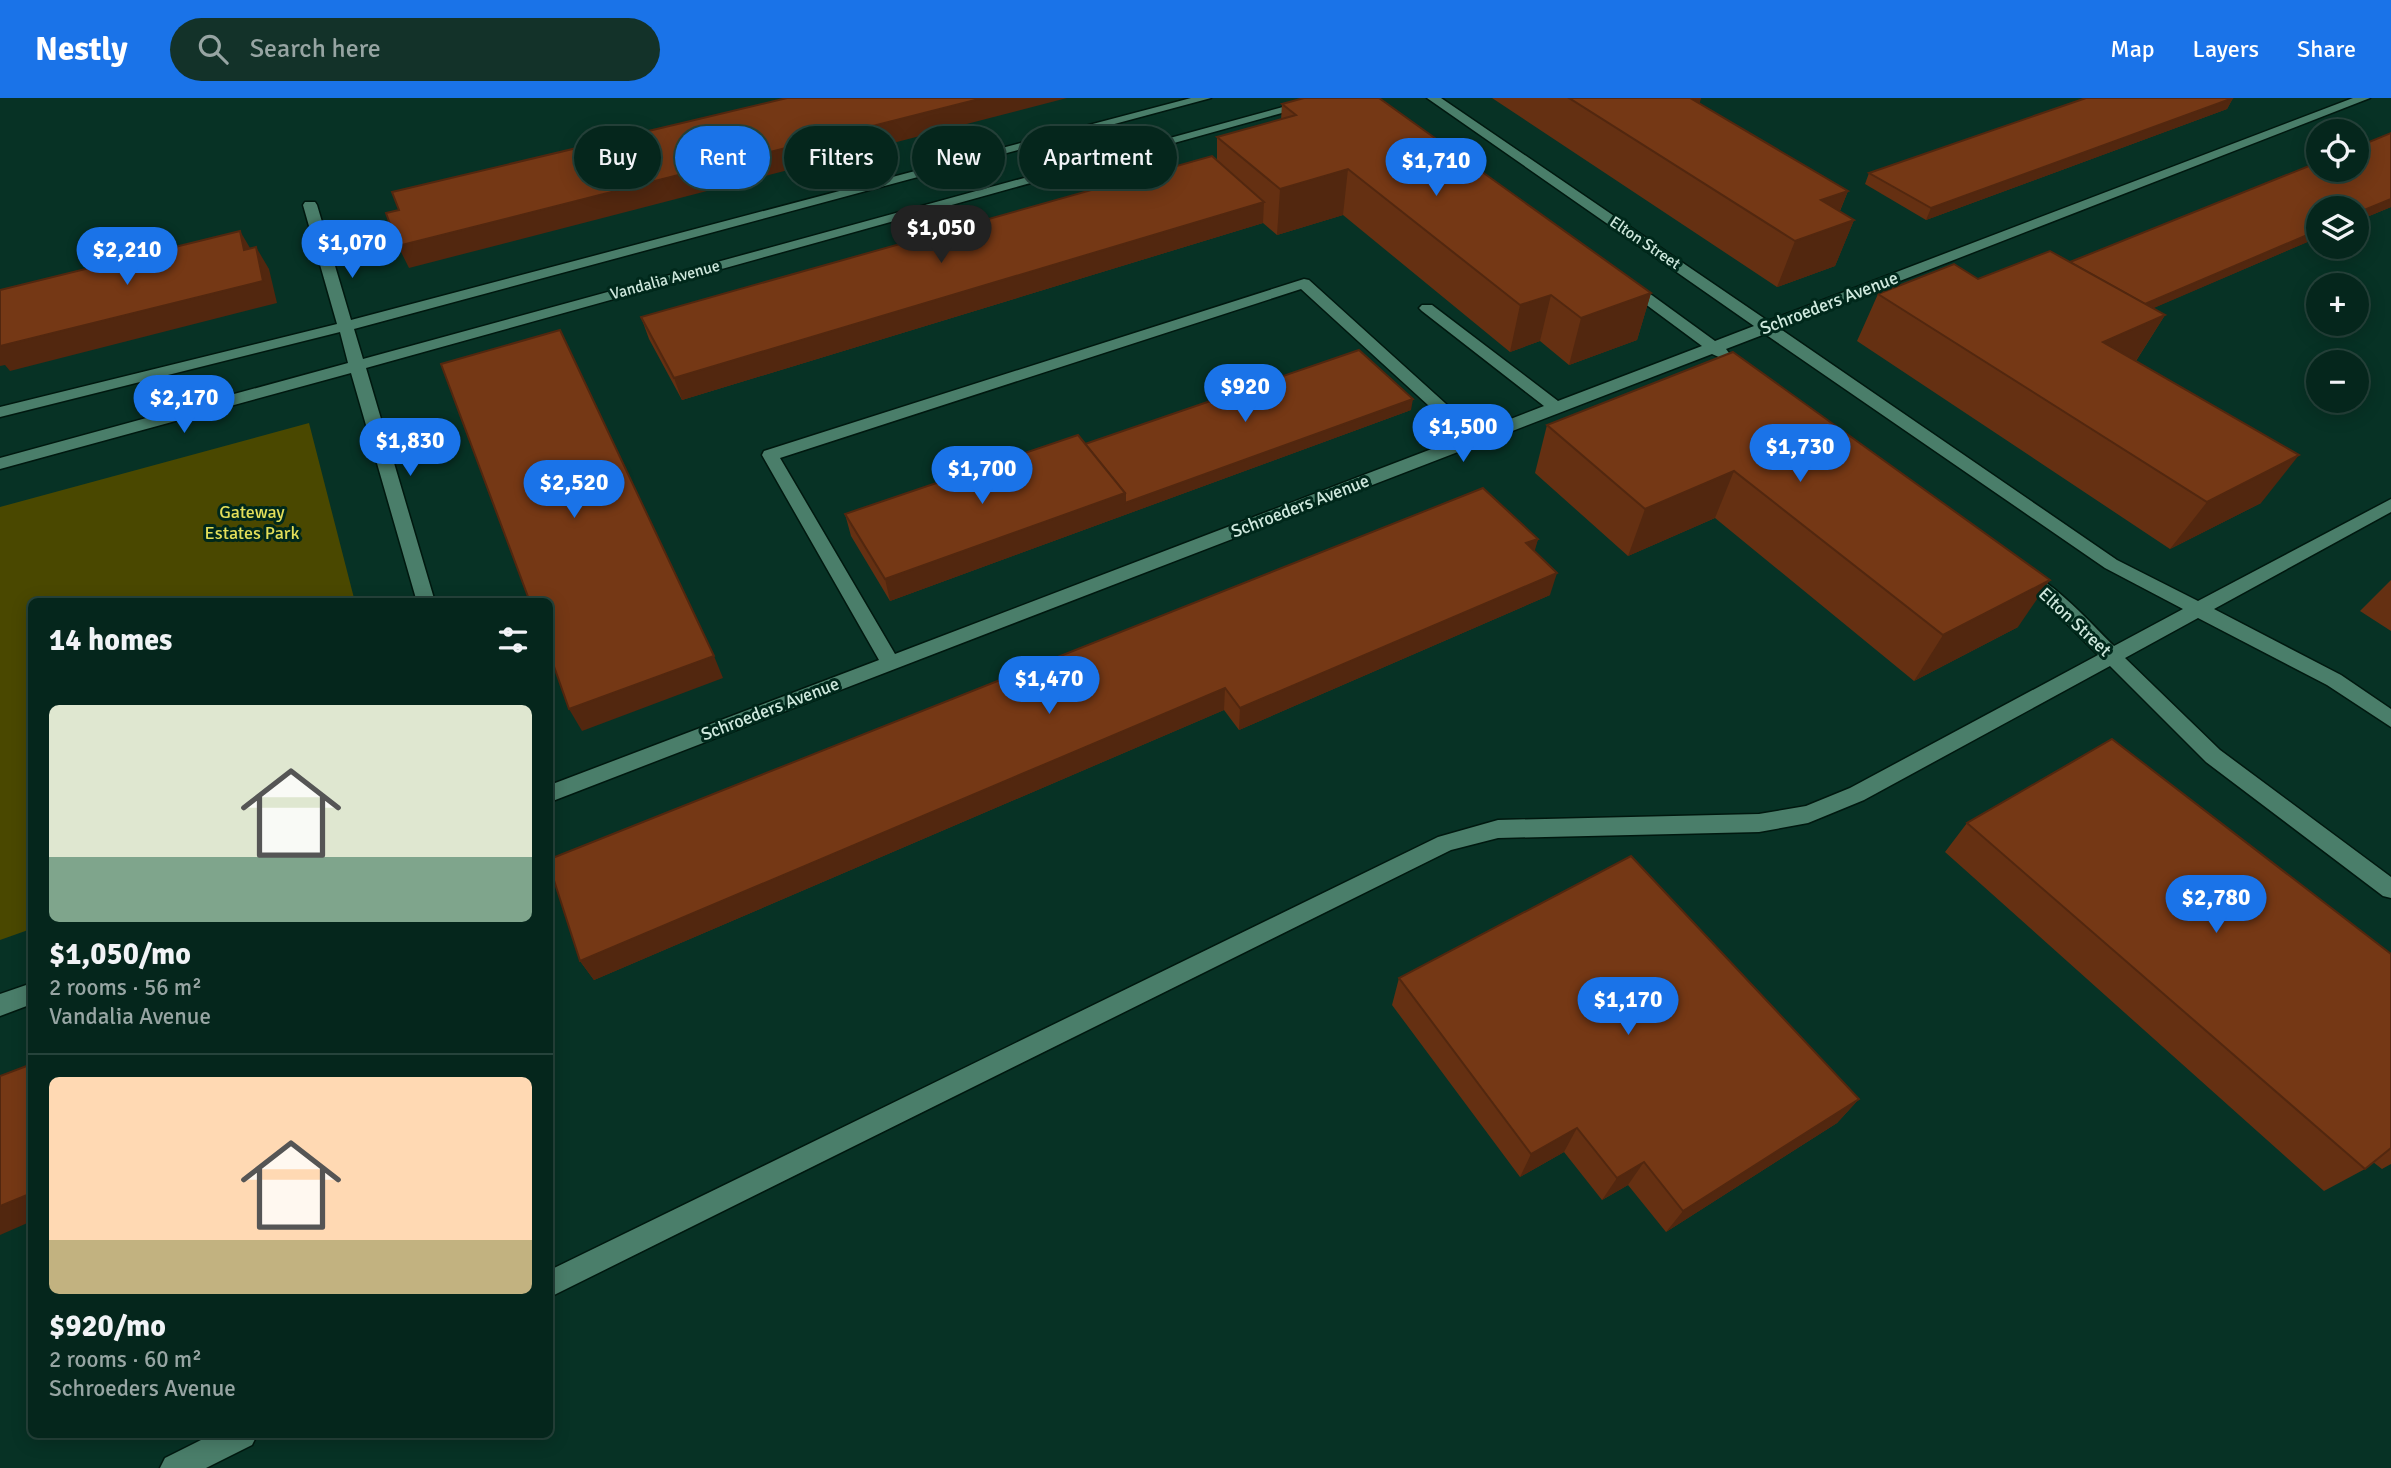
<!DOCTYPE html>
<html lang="en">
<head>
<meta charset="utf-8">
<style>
  body { margin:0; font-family:Signika,sans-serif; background:#133229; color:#f1f3f6; height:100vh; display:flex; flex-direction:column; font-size:26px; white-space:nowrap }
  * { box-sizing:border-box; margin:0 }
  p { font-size:23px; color:#97a5a3 }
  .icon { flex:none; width:38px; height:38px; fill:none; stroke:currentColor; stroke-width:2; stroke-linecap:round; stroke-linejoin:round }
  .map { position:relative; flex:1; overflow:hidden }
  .side { position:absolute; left:28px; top:500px; width:525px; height:840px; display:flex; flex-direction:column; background:#05261c; border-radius:10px; box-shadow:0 4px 18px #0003,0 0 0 2px #26433b }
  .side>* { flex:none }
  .hud { position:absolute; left:574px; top:28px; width:665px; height:63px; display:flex; gap:14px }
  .buttons { position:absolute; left:2306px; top:21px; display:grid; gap:14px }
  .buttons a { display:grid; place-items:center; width:63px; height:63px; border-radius:50%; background:#05261c; box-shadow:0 4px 18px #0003,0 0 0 2px #26433b; font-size:35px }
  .price { position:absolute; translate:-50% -60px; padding:0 16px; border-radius:24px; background:#1a73e8; color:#fff; font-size:23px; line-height:46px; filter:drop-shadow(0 2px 4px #0008) }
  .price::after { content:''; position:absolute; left:50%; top:42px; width:21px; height:16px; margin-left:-10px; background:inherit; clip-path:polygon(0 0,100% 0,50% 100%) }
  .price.selected { background:#222; color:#fff }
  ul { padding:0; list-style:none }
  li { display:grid; align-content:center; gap:14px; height:371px; padding:0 21px }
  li+li { border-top:2px solid #26433b }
  li span { display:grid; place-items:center; height:217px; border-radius:10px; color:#555 }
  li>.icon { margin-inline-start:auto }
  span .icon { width:126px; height:126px; fill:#fffc; stroke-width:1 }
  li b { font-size:30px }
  h2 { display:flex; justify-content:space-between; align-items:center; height:84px; padding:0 21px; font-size:30px }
  .pill { padding:0 24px; border-radius:32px; background:#05261c; box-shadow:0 4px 18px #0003,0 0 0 2px #26433b; font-size:24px; line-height:63px }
  .pill.selected { background:#1a73e8; color:#fff }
  header { display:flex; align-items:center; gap:42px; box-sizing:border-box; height:98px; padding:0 35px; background:#1a73e8; color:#fff }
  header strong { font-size:33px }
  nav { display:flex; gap:38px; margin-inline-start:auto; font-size:24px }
  .search { width:490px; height:63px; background:#133229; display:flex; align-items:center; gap:18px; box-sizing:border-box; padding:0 24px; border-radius:38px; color:#97a5a3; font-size:26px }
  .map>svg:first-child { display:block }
  .green { fill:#4a4800 }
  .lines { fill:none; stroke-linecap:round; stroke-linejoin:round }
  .minor-casing { stroke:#00180f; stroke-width:3 }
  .minor { fill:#4a7e6a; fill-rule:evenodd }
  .wall { fill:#653012 }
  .shaded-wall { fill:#52270f }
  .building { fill:#753815; stroke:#52270f; stroke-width:2 }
  .labels { text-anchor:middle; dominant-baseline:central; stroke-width:6; stroke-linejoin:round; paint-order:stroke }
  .far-street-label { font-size:16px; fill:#cee8dd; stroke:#00281b }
  .street-label { font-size:18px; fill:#cee8dd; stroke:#00281b }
  .park-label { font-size:18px; fill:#e3df5a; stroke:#00281b }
</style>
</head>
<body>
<header>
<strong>Nestly</strong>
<div class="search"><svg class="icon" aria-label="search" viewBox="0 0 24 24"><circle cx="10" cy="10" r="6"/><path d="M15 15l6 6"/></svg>Search here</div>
<nav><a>Map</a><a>Layers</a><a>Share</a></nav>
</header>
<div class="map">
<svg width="2391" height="1370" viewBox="0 0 2391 1370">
  <rect width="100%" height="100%" fill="#073225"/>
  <!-- green -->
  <path class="green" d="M 309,325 L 355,504 L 32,504 L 31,831 L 0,842 L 0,409 Z"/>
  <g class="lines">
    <!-- minor casing -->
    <g class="minor-casing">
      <g id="minor">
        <path d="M 1191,0 L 1211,0 L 354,231 L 363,261 L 1316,0 L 1336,0 L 366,270 L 435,504 L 417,504 L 351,275 L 0,371 L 0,360 L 348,265 L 340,234 L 0,319 L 0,309 L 337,226 L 303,107 L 305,104 L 315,104 L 317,107 L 351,222 Z"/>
        <path d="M 1427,0 L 1441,0 L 1768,223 L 2353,0 L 2370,0 L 1779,230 L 2117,462 L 2198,503 L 2391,401 L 2391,414 L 2214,511 L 2341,577 L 2391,611 L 2391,629 L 2327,587 L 2198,520 L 2125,560 L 2220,652 L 2391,779 L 2391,800 L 2383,798 L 2206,664 L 2110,568 L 1864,702 L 1808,725 L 1759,734 L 1498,740 L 1451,752 L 550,1199 L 550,1172 L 1438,739 L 1498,722 L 1759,716 L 1806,708 L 1850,690 L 2098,557 L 2045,504 L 2013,480 L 2011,476 L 2013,472 C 2038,465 2096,531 2114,548 L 2183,511 L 2105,470 L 1765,236 L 1726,251 L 1729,255 L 1727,258 L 1721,260 L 1712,256 L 550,704 L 550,687 L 879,562 L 762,357 L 764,353 L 1304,181 L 1309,182 L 1477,334 L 1544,308 L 1422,213 L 1419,210 L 1422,207 L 1432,207 L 1558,303 L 1702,248 L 1621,188 L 1619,185 L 1621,182 L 1631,182 L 1715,243 L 1754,228 ZM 1301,191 L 1463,339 L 895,556 L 780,360 Z"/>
        <path d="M 32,885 L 32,906 L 0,918 L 0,896 Z"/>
        <path d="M 211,1337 L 257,1337 L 252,1347 L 206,1370 L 160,1370 L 165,1360 Z"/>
      </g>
    </g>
    <!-- minor -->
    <use href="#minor" class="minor"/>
  </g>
  <!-- wall -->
  <g class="wall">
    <path d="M 1492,0 L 1701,0 L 1699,5 L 1848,93 L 1840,113 L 1854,122 L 1835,168 L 1777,189 Z"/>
    <path d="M 2233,0 L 2227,11 L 1926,122 L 1865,86 L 1869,75 Z"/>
    <path d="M 1282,6 L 1651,195 L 1637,242 L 1569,267 L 1540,243 L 1510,254 L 1343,117 L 1277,137 L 1263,125 L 682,302 L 649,241 L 641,219 L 1217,63 L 1217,39 L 1281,22 Z"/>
    <path d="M 2391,35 L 2391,109 L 2357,123 L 2319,110 L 2319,139 L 2153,210 L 2165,217 L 2136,263 L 2261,405 L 2170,451 L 1857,243 L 1878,196 L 1978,181 L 2070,164 Z"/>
    <path d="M 1733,254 L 2018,529 L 1914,583 L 1715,420 L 1628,458 L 1535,375 L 1547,327 Z"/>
    <path d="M 1411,312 L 890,503 L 851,438 L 845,416 L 1085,346 Z"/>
    <path d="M 1538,441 L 1534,453 L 1550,497 L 1239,632 L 1224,612 L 594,882 L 580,863 Z"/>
    <path d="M 2391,482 L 2391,533 L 2360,513 Z"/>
    <path d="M 1967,725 L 2391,856 L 2391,1066 L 2382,1071 L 2373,1064 L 2365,1071 L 2324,1093 L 1945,754 Z"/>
    <path d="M 1399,880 L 1859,1001 L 1837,1025 L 1666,1134 L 1628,1087 L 1602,1102 L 1564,1054 L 1520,1079 L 1392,907 Z"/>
  </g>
  <!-- shaded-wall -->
  <g class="shaded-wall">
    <path d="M 983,0 L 1067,0 L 409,170 L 398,148 Z"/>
    <path d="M 1651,0 L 1701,0 L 1699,8 Z"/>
    <path d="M 2233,0 L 2227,11 L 1926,122 L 1931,110 Z"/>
    <path d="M 1348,71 L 1343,117 L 1277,137 L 1280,91 Z"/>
    <path d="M 1848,93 L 1833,129 L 1854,122 L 1835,168 L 1777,189 L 1795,143 L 1821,102 Z"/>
    <path d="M 2391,101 L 2391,109 L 2357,123 L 2357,115 Z"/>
    <path d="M 1264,104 L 1263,125 L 682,302 L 674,280 Z"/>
    <path d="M 2319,132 L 2319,139 L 2133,219 L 2141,207 Z"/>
    <path d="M 240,133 L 253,155 L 244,152 Z"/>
    <path d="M 256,149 L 269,171 L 277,205 L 10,273 L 5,267 L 0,268 L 0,248 Z"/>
    <path d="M 1651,195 L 1637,242 L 1569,267 L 1581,220 Z"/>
    <path d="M 1551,197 L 1540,243 L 1510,254 L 1520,207 Z"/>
    <path d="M 2165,217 L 2135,264 L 2103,244 Z"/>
    <path d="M 1413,301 L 1411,312 L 890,503 L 885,481 L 1125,395 Z"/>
    <path d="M 2299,357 L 2261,405 L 2170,451 L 2207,404 Z"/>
    <path d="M 1734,373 L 1715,420 L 1628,458 L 1645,411 Z"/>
    <path d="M 1538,441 L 1532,463 L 1526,445 Z"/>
    <path d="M 1557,475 L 1550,497 L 1239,632 L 1240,610 Z"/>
    <path d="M 2050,482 L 2018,529 L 1914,583 L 1943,537 Z"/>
    <path d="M 714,558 L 723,580 L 582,633 L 569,611 Z"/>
    <path d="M 1225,590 L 1224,612 L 594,882 L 580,863 Z"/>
    <path d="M 1859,1001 L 1837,1025 L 1666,1134 L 1683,1113 Z"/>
    <path d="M 1577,1030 L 1564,1054 L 1520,1079 L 1531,1056 Z"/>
    <path d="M 1644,1064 L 1628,1087 L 1602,1102 L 1617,1080 Z"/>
    <path d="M 32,1095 L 32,1123 L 0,1137 L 0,1108 Z"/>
  </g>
  <!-- building -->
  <g class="building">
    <path d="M 787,0 L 983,0 L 398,148 L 386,115 L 399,112 L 392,94 Z"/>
    <path d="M 1304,0 L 1379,0 L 1651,195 L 1581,220 L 1551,197 L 1520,207 L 1348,71 L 1280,91 L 1217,39 L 1296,17 L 1282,6 Z"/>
    <path d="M 1569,0 L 1690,0 L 1848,93 L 1821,102 L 1854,122 L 1795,143 Z"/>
    <path d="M 2086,0 L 2233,0 L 1931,110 L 1869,75 Z"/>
    <path d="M 2391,35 L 2391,101 L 2357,115 L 2357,110 L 2319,110 L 2319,132 L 2145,206 L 2070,164 L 2319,64 L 2319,72 L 2357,72 L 2357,49 Z"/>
    <path d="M 1212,58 L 1264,104 L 674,280 L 641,219 Z"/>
    <path d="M 240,133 L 244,152 L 256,149 L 263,183 L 0,248 L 0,192 Z"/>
    <path d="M 2050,153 L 2165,217 L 2103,244 L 2299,357 L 2207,404 L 1878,196 L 1954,166 L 1978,181 Z"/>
    <path d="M 560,232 L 714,558 L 569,611 L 550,557 L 550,504 L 530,504 L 441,266 Z"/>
    <path d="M 1359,252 L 1413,301 L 1125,405 L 1125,395 L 1085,346 Z"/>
    <path d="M 1733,254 L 2050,482 L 1943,537 L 1734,373 L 1645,411 L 1547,327 Z"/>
    <path d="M 1078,337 L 1125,395 L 885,481 L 845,416 Z"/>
    <path d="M 1483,390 L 1538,441 L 1526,445 L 1557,475 L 1240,610 L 1225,590 L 580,863 L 550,770 L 550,761 Z"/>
    <path d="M 2112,641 L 2391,856 L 2391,1050 L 2365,1071 L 1967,725 Z"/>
    <path d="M 1631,758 L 1859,1001 L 1683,1113 L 1644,1064 L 1617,1080 L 1577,1030 L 1531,1056 L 1399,880 Z"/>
    <path d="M 32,966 L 32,1095 L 0,1108 L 0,978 Z"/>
  </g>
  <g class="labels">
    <!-- far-street labels -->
    <g class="far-street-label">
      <text transform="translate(1645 145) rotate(34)">Elton Street</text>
      <text transform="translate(665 182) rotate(-15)">Vandalia Avenue</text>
    </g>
    <!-- street labels -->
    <g class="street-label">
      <text transform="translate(1829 205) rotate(-21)">Schroeders Avenue</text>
      <text transform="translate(1300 408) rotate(-21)">Schroeders Avenue</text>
      <text transform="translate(2075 524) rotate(43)">Elton Street</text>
      <text transform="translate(770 611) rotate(-21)">Schroeders Avenue</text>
    </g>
    <!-- park labels -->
    <g class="park-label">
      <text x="252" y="414">Gateway<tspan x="252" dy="21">Estates Park</tspan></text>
    </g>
  </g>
</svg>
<div class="buttons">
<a><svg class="icon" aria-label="locate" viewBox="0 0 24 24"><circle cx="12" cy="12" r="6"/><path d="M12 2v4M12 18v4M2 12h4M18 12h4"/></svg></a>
<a><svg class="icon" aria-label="layers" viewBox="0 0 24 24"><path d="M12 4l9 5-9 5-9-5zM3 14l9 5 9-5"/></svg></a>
<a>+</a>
<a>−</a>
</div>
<b class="price" style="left:1436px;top:100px">$1,710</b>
<b class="price selected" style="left:941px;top:167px">$1,050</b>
<b class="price" style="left:352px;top:182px">$1,070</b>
<b class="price" style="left:127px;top:189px">$2,210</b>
<b class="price" style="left:1245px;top:326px">$920</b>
<b class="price" style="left:184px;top:337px">$2,170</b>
<b class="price" style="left:1463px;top:366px">$1,500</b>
<b class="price" style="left:410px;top:380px">$1,830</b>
<b class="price" style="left:1800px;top:386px">$1,730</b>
<b class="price" style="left:982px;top:408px">$1,700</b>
<b class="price" style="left:574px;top:422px">$2,520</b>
<b class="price" style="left:1049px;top:618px">$1,470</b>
<b class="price" style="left:2216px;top:837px">$2,780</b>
<b class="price" style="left:1628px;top:939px">$1,170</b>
<div class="hud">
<a class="pill">Buy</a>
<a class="pill selected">Rent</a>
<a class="pill">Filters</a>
<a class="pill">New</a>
<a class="pill">Apartment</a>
</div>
<section class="side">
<h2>14 homes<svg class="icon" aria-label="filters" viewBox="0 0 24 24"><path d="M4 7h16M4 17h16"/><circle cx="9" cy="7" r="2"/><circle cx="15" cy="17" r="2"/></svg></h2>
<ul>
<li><span style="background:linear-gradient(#dfe7d0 70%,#7fa58c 0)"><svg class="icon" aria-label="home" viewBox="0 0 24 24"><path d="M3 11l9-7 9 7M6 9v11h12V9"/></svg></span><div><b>$1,050/mo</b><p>2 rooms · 56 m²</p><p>Vandalia Avenue</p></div></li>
<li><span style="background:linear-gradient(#ffd9b3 75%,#c2b280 0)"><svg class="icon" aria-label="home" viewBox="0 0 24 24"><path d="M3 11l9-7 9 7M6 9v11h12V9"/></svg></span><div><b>$920/mo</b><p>2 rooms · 60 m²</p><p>Schroeders Avenue</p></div></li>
</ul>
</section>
</div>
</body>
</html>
